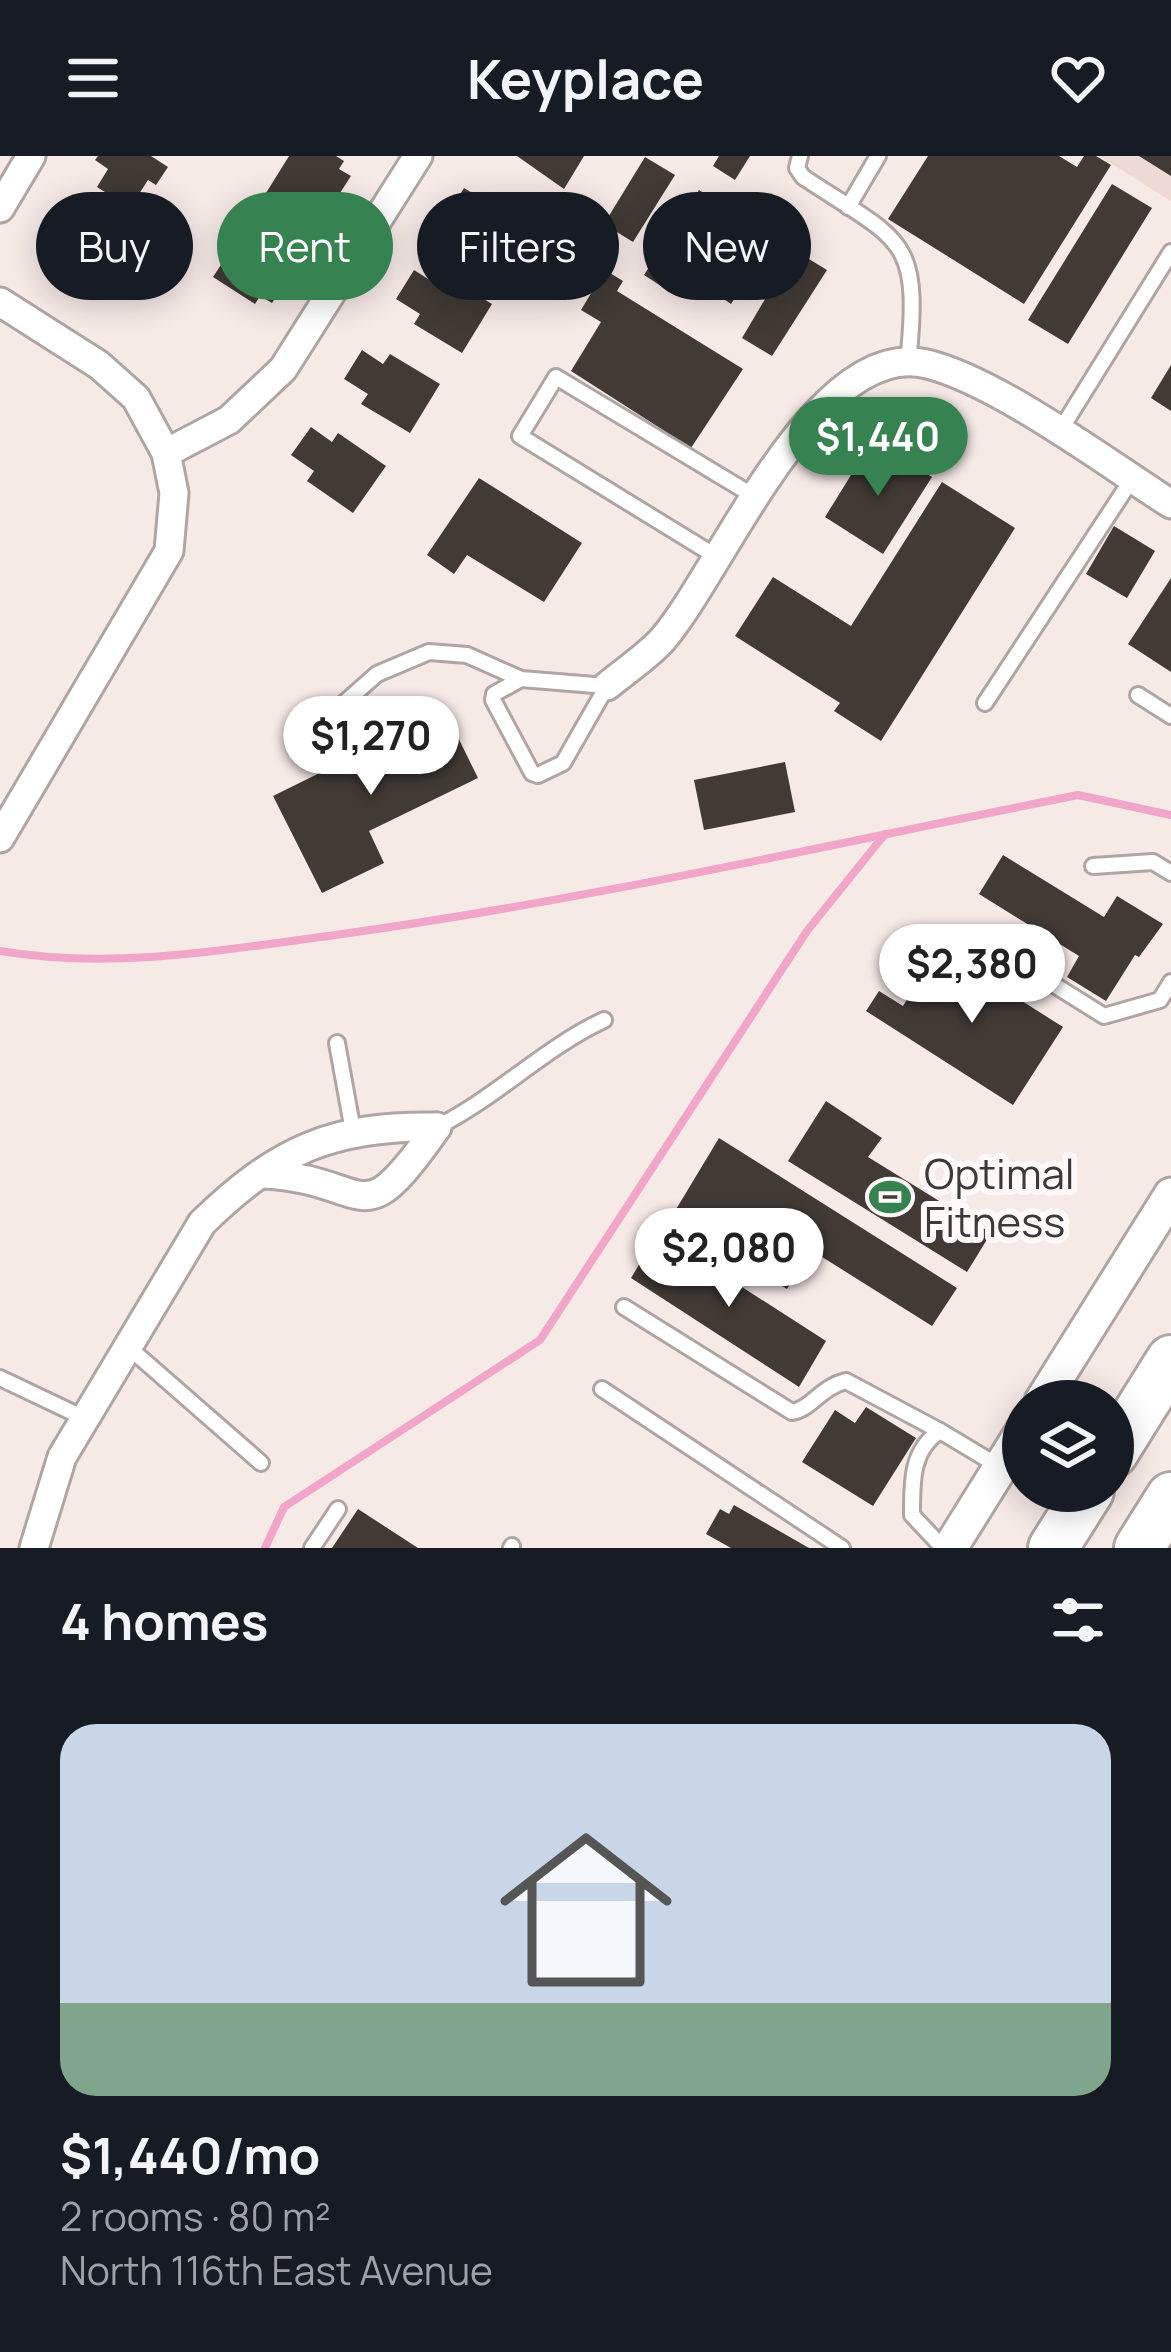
<!DOCTYPE html>
<html lang="en">
<head>
<meta charset="utf-8">
<style>
  body { margin:0; font-family:Manrope,sans-serif; background:#242831; color:#f1f3f6; height:100vh; display:flex; flex-direction:column; font-size:45px; white-space:nowrap }
  * { box-sizing:border-box; margin:0 }
  p { font-size:39px; color:#9ea1a6 }
  .icon { flex:none; width:66px; height:66px; fill:none; stroke:currentColor; stroke-width:2; stroke-linecap:round; stroke-linejoin:round }
  .map { position:relative; height:1392px; overflow:hidden }
  .panel { display:flex; flex-direction:column; background:#171b24; flex:1 }
  .panel>* { flex:none }
  .guide { position:absolute; left:36px; top:36px; width:1101px; height:108px; display:flex; gap:24px }
  .fabs { position:absolute; left:1002px; top:1224px; display:grid; gap:24px }
  .fabs a { display:grid; place-items:center; width:132px; height:132px; border-radius:50%; background:#171b24; box-shadow:0 6px 30px #0003; font-size:60px }
  .price { position:absolute; translate:-50% -102px; padding:0 27px; border-radius:42px; background:#fff; color:#222; font-size:39px; line-height:78px; filter:drop-shadow(0 3px 6px #0008) }
  .price::after { content:''; position:absolute; left:50%; top:72px; width:36px; height:27px; margin-left:-18px; background:inherit; clip-path:polygon(0 0,100% 0,50% 100%) }
  .price.current { background:#368251; color:#fff }
  ul { padding:0; list-style:none }
  li { display:grid; align-content:center; gap:24px; height:636px; padding:0 60px }
  li span { display:grid; place-items:center; height:372px; border-radius:36px; color:#555 }
  li>.icon { margin-inline-start:auto }
  span .icon { width:216px; height:216px; fill:#fffc; stroke-width:1 }
  li b { font-size:51px }
  h2 { display:flex; justify-content:space-between; align-items:center; height:144px; padding:0 60px; font-size:51px }
  .chip { padding:0 42px; border-radius:54px; background:#171b24; box-shadow:0 6px 30px #0003; font-size:42px; line-height:108px }
  .chip.current { background:#368251; color:#fff }
  header { display:flex; justify-content:space-between; align-items:center; height:156px; padding:0 60px; background:#171b24; font-size:54px; font-weight:700 }
  .map>svg:first-child { display:block }
  .built { fill:#eedad5 }
  .lines { fill:none; stroke-linecap:round; stroke-linejoin:round }
  .stream { stroke:#f1a6c9; stroke-width:8 }
  .building { fill:#413a35 }
  .service-casing { stroke:#afa5a2; stroke-width:20 }
  .minor-casing { stroke:#afa5a2; stroke-width:33 }
  .tertiary-casing { stroke:#afa5a2; stroke-width:39 }
  .motorway-casing { stroke:#afa5a2; stroke-width:54 }
  .service { stroke:#fff; stroke-width:14 }
  .minor { stroke:#fff; stroke-width:27 }
  .tertiary { stroke:#fff; stroke-width:33 }
  .motorway { stroke:#fff; stroke-width:48 }
  .labels { text-anchor:middle; dominant-baseline:central; stroke-width:12; stroke-linejoin:round; paint-order:stroke }
  .poi-label { font-size:42px; fill:#3d3938; stroke:#fef9f8; text-anchor:start }
</style>
</head>
<body>
<header><svg class="icon" aria-label="menu" viewBox="0 0 24 24"><path d="M4 6h16M4 12h16M4 18h16"/></svg>Keyplace<svg class="icon" aria-label="heart" viewBox="0 0 24 24"><path d="M12 20l-8-8c-3-5 5-10 8-4 3-6 11-1 8 4z"/></svg></header>
<div class="map">
<svg width="1171" height="1392" viewBox="0 0 1171 1392">
  <rect width="100%" height="100%" fill="#f6eae7"/>
  <!-- built -->
  <path class="built" d="M 1099,0 L 1171,0 L 1171,45 Z"/>
  <g class="lines">
    <!-- stream -->
    <g class="stream">
      <path d="M 0,795 C 111,814 225,794 335,779 C 584,745 832,688 1078,639 L 1171,659"/>
      <path d="M 265,1392 L 284,1351 L 540,1184 L 807,775 L 885,678"/>
    </g>
  </g>
  <!-- building -->
  <g class="building">
    <path d="M 98,0 L 151,0 L 168,11 L 156,29 L 148,24 L 130,52 L 97,31 L 108,13 L 95,4 Z"/>
    <path d="M 289,0 L 336,0 L 344,5 L 339,13 L 351,20 L 322,65 L 311,58 L 307,63 L 266,37 Z"/>
    <path d="M 517,0 L 584,0 L 564,33 Z"/>
    <path d="M 719,0 L 750,0 L 735,24 L 713,10 Z"/>
    <path d="M 928,0 L 1059,0 L 1077,11 L 1084,0 L 1096,0 L 1111,9 L 1024,148 L 888,63 Z"/>
    <path d="M 1139,0 L 1171,0 L 1171,20 Z"/>
    <path d="M 645,1 L 675,19 L 633,86 L 604,68 Z"/>
    <path d="M 1112,28 L 1152,52 L 1068,188 L 1028,164 Z"/>
    <path d="M 464,32 L 489,47 L 494,38 L 542,67 L 513,116 L 465,86 L 471,75 L 447,60 Z"/>
    <path d="M 699,34 L 730,54 L 675,139 L 644,119 Z"/>
    <path d="M 251,63 L 291,89 L 287,94 L 300,103 L 272,147 L 260,140 L 255,148 L 213,121 Z"/>
    <path d="M 753,69 L 774,83 L 731,148 L 709,133 Z"/>
    <path d="M 794,94 L 827,114 L 772,200 L 742,182 Z"/>
    <path d="M 414,114 L 436,128 L 442,118 L 492,148 L 462,197 L 414,168 L 420,158 L 396,143 Z"/>
    <path d="M 605,114 L 623,125 L 617,135 L 743,213 L 691,292 L 571,215 L 601,166 L 581,154 Z"/>
    <path d="M 362,194 L 383,208 L 390,198 L 440,228 L 410,277 L 361,248 L 368,238 L 344,223 Z"/>
    <path d="M 1171,209 L 1171,255 L 1151,242 Z"/>
    <path d="M 311,271 L 332,286 L 338,277 L 386,310 L 353,357 L 307,325 L 314,315 L 291,299 Z"/>
    <path d="M 892,296 L 932,321 L 883,398 L 825,361 L 861,303 Z"/>
    <path d="M 479,322 L 582,387 L 544,446 L 467,399 L 454,418 L 427,399 Z"/>
    <path d="M 942,326 L 1015,372 L 881,585 L 834,555 L 840,547 L 735,480 L 773,421 L 851,470 Z"/>
    <path d="M 1114,370 L 1155,395 L 1127,442 L 1086,418 Z"/>
    <path d="M 1171,422 L 1171,516 L 1128,488 Z"/>
    <path d="M 445,555 L 478,622 L 369,675 L 384,707 L 322,737 L 273,640 Z"/>
    <path d="M 785,606 L 795,656 L 704,674 L 694,624 Z"/>
    <path d="M 1003,699 L 1104,761 L 1117,740 L 1163,768 L 1139,801 L 1135,799 L 1106,845 L 1067,821 L 1079,800 L 979,738 Z"/>
    <path d="M 940,793 L 1063,871 L 1013,949 L 866,855 L 879,835 L 903,850 Z"/>
    <path d="M 826,945 L 882,982 L 868,1001 L 991,1077 L 967,1116 L 788,1005 Z"/>
    <path d="M 719,982 L 957,1132 L 932,1170 L 811,1094 L 787,1133 L 672,1060 Z"/>
    <path d="M 658,1077 L 826,1185 L 799,1231 L 631,1122 Z"/>
    <path d="M 866,1251 L 916,1282 L 873,1350 L 802,1306 L 835,1254 L 855,1267 Z"/>
    <path d="M 734,1349 L 809,1392 L 731,1392 L 706,1378 L 720,1353 L 729,1358 Z"/>
    <path d="M 358,1353 L 418,1392 L 332,1392 Z"/>
  </g>
  <g class="lines">
    <!-- service casing -->
    <g class="service-casing">
      <g id="service">
        <path d="M 800,0 L 797,12 L 803,21 C 903,87 921,80 908,207"/>
        <path d="M 848,51 L 878,0"/>
        <path d="M 1058,278 L 1171,96"/>
        <path d="M 717,401 L 520,280 L 556,221 L 757,342"/>
        <path d="M 1138,539 L 1171,560"/>
        <path d="M 985,547 L 1132,323"/>
        <path d="M 325,564 L 377,518 L 429,496 L 467,499 L 521,523 L 607,530 L 563,607 L 538,619 L 532,617 L 493,544 L 494,538 L 521,523"/>
        <path d="M 1093,710 L 1153,706 L 1171,717"/>
        <path d="M 984,785 L 1104,860 L 1160,844 L 1171,826"/>
        <path d="M 337,887 L 353,975"/>
        <path d="M 437,971 C 497,941 544,892 604,864"/>
        <path d="M 624,1151 L 792,1256 C 811,1253 821,1231 846,1225 L 940,1275"/>
        <path d="M 126,1189 L 261,1307"/>
        <path d="M 0,1222 L 82,1261"/>
        <path d="M 602,1233 L 842,1392"/>
        <path d="M 312,1392 L 338,1353"/>
        <path d="M 511,1392 L 512,1390"/>
        <path d="M 943,1392 L 912,1359 C 912,1326 911,1294 940,1275 L 1000,1311"/>
      </g>
    </g>
    <!-- minor casing -->
    <g class="minor-casing">
      <g id="minor">
        <path d="M 0,52 L 31,0"/>
        <path d="M 0,146 L 99,209 L 136,242 L 166,297 L 174,337 L 169,395 L 0,682"/>
        <path d="M 166,297 L 229,264 L 283,213 L 418,0"/>
        <path d="M 607,530 C 625,515 648,500 663,483 C 722,414 817,180 927,208 C 997,225 1107,307 1171,348"/>
        <path d="M 264,1018 C 374,1024 357,1085 437,971"/>
        <path d="M 34,1392 L 62,1301 L 202,1067 C 277,994 333,969 437,971"/>
      </g>
    </g>
    <!-- tertiary casing -->
    <g class="tertiary-casing">
      <g id="tertiary">
        <path d="M 1042,1245 L 1171,1039"/>
        <path d="M 950,1392 L 1023,1275"/>
      </g>
    </g>
    <!-- motorway casing -->
    <g class="motorway-casing">
      <g id="motorway">
        <path d="M 1113,1297 L 1171,1204"/>
        <path d="M 1053,1392 L 1089,1335"/>
        <path d="M 1139,1392 L 1171,1341"/>
      </g>
    </g>
    <!-- service -->
    <use href="#service" class="service"/>
    <!-- minor -->
    <use href="#minor" class="minor"/>
    <!-- tertiary -->
    <use href="#tertiary" class="tertiary"/>
    <!-- motorway -->
    <use href="#motorway" class="motorway"/>
  </g>
  <!-- icons -->
  <defs>
    <g id="stadium-bare" transform="scale(3.24)"><path d="M0-5a6.5 5 0 1 0 0 10a6.5 5 0 1 0 0-10ZM-3.5-1.8h7v3.6h-7Z" fill="#368251" stroke="#fef9f8" stroke-width="2.5" paint-order="stroke"/></g>
  </defs>
  <g fill-rule="evenodd">
    <use href="#stadium-bare" x="890" y="1041"/>
  </g>
  <g class="labels">
    <!-- poi labels -->
    <g class="poi-label">
      <text x="924" y="1017">Optimal<tspan x="924" dy="48">Fitness</tspan></text>
    </g>
  </g>
</svg>
<div class="fabs">
<a><svg class="icon" aria-label="layers" viewBox="0 0 24 24"><path d="M12 4l9 5-9 5-9-5zM3 14l9 5 9-5"/></svg></a>
</div>
<b class="price current" style="left:878px;top:343px">$1,440</b>
<b class="price" style="left:371px;top:642px">$1,270</b>
<b class="price" style="left:972px;top:870px">$2,380</b>
<b class="price" style="left:729px;top:1154px">$2,080</b>
<div class="guide">
<a class="chip">Buy</a>
<a class="chip current">Rent</a>
<a class="chip">Filters</a>
<a class="chip">New</a>
</div>
</div>
<section class="panel">
<h2>4 homes<svg class="icon" aria-label="filters" viewBox="0 0 24 24"><path d="M4 7h16M4 17h16"/><circle cx="9" cy="7" r="2"/><circle cx="15" cy="17" r="2"/></svg></h2>
<ul>
<li><span style="background:linear-gradient(#c9d6e8 75%,#7fa58c 0)"><svg class="icon" aria-label="home" viewBox="0 0 24 24"><path d="M3 11l9-7 9 7M6 9v11h12V9"/></svg></span><div><b>$1,440/mo</b><p>2 rooms · 80 m²</p><p>North 116th East Avenue</p></div></li>
</ul>
</section>
</body>
</html>
